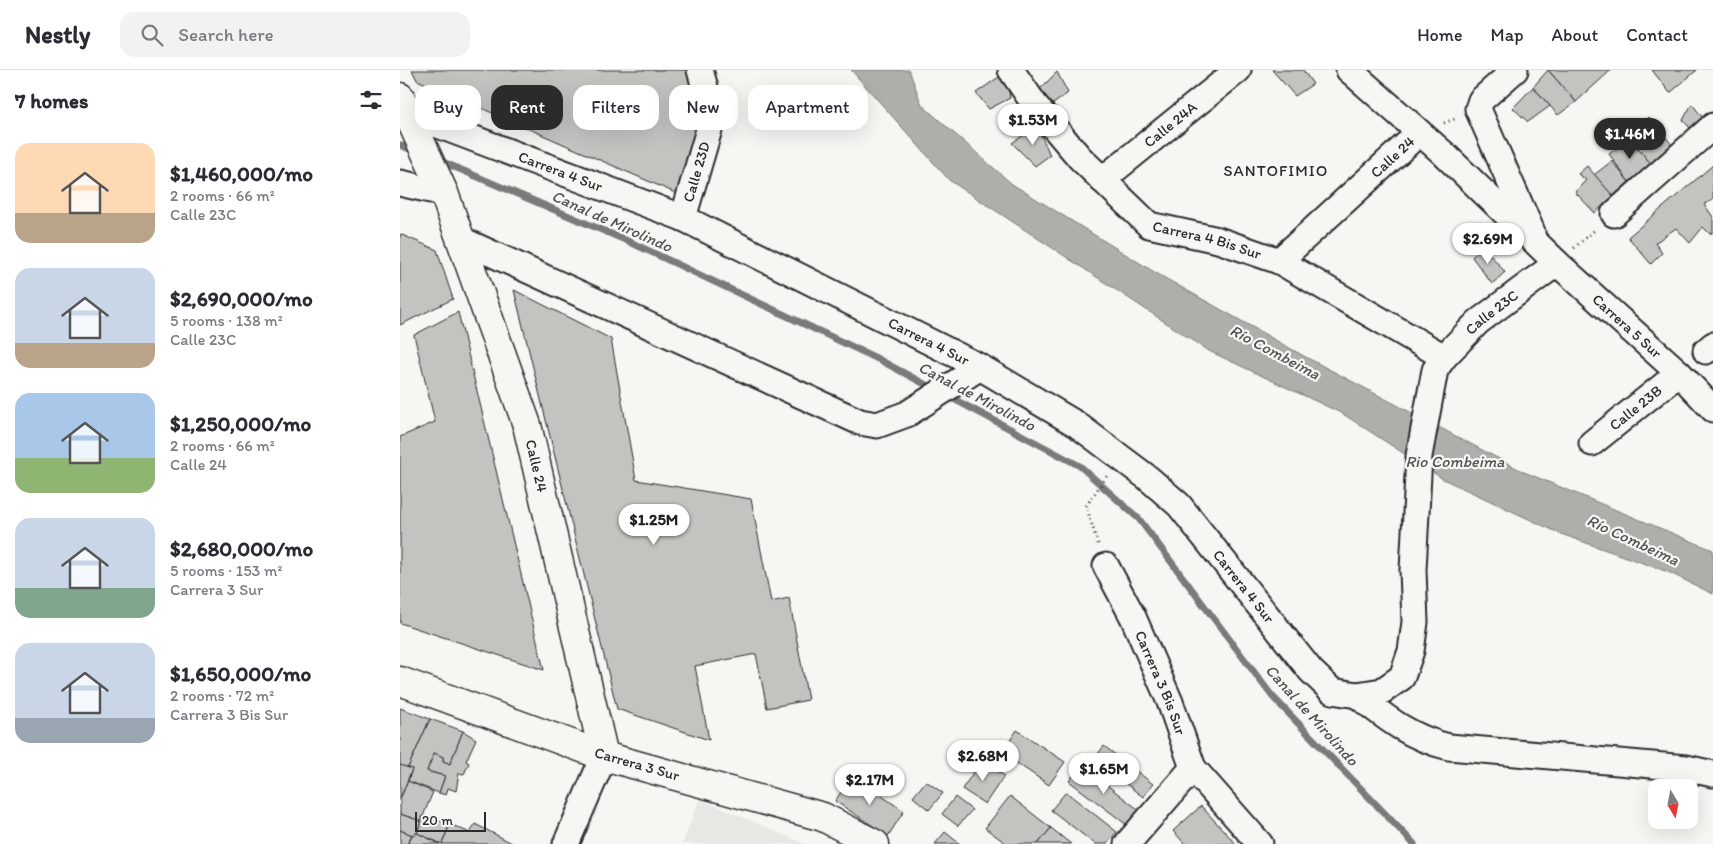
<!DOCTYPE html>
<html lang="en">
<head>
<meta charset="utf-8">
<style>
  body { margin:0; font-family:Itim,sans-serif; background:#f2f2f3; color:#2b2b33; height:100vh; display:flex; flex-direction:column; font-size:19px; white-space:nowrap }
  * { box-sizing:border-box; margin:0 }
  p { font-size:16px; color:#7c7c81 }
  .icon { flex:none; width:28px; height:28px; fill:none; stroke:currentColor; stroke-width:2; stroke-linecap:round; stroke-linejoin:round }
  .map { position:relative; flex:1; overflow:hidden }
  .side { display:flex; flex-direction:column; background:#fff; width:400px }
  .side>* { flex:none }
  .top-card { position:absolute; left:15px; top:15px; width:475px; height:45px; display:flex; gap:10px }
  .needle { width:32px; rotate:170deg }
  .controls { position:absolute; left:1248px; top:709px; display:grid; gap:10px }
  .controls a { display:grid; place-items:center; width:50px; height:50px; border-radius:10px; background:#fff; box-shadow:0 5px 20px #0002; font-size:25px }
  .scale { position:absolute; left:15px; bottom:12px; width:71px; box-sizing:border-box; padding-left:5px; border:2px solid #2b2b2b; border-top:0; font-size:14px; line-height:18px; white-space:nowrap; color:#2b2b2b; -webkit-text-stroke:4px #f6f6f2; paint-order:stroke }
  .price { position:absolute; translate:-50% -42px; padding:0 11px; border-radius:18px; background:#fff; color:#222; font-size:16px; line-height:32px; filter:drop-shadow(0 1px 2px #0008) }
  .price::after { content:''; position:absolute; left:50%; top:30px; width:15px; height:11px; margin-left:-8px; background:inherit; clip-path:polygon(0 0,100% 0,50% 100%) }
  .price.current { background:#2b2b2b; color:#fff }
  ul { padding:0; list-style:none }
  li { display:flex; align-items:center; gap:15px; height:125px; padding:0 15px }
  li span { display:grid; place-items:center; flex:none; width:140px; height:100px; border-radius:15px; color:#555 }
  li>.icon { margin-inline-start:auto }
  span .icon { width:60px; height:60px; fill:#fffc; stroke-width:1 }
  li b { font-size:21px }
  h2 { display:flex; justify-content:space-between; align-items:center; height:60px; padding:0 15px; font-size:21px }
  .pill { padding:0 18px; border-radius:15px; background:#fff; box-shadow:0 5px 20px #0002; font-size:18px; line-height:45px }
  .pill.current { background:#2b2b2b; color:#fff }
  header { display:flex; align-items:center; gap:30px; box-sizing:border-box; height:70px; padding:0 25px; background:#fff; border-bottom:1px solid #e1e1e2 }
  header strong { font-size:24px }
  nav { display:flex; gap:28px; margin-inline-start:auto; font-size:18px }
  .search { width:350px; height:45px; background:#f2f2f3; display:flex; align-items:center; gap:12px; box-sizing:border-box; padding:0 18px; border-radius:15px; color:#7c7c81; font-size:19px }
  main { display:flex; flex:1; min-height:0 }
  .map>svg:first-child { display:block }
  .built { fill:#e7e7e3 }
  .water { fill:#aeaeab; stroke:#7a7a78 }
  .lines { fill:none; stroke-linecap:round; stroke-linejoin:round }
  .stream { stroke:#7a7a78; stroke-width:7 }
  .building { fill:#c3c3c0; stroke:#2b2b2b }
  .minor-casing { stroke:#2b2b2b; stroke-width:29 }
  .tertiary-casing { stroke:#2b2b2b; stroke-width:31 }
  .secondary-casing { stroke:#2b2b2b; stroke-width:31 }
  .path { stroke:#2b2b2b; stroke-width:3; stroke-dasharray:1 4; stroke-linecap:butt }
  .minor { stroke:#f6f6f2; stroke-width:25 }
  .tertiary { stroke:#f6f6f2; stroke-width:28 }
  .secondary { stroke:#f6f6f2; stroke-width:28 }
  .labels { text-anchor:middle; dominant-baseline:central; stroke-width:4.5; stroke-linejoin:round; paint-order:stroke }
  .street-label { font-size:15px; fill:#2b2b2b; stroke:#f6f6f2 }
  .neighbourhood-label { font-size:16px; letter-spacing:1px; fill:#2b2b2b; stroke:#f6f6f2 }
  .water-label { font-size:16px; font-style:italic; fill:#525251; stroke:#f6f6f2 }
</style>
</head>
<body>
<header>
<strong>Nestly</strong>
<div class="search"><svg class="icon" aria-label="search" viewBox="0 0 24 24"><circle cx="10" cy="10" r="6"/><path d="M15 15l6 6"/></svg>Search here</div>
<nav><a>Home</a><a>Map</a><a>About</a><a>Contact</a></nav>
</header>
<main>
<section class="side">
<h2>7 homes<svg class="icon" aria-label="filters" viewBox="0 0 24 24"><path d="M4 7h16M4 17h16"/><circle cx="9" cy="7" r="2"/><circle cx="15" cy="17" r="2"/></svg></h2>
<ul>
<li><span style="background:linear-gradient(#ffd9b3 70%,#b9a48a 0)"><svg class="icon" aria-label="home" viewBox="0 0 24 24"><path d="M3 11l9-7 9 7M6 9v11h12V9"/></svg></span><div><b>$1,460,000/mo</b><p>2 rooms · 66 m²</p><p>Calle 23C</p></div></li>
<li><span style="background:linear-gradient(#c9d6e8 75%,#b9a48a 0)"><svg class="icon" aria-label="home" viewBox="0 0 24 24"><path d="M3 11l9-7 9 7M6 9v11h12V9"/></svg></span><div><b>$2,690,000/mo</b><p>5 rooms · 138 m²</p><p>Calle 23C</p></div></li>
<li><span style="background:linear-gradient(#a9c7e8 65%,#8fb573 0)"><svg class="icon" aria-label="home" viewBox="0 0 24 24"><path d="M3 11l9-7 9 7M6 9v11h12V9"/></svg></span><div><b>$1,250,000/mo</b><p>2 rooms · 66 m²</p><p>Calle 24</p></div></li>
<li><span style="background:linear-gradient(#c9d6e8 70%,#7fa58c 0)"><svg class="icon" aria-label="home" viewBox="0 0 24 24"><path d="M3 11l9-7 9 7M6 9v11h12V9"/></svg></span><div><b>$2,680,000/mo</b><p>5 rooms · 153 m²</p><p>Carrera 3 Sur</p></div></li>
<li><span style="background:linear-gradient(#c9d6e8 75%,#9aa5b1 0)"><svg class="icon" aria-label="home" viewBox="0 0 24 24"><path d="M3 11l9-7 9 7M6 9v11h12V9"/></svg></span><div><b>$1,650,000/mo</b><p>2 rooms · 72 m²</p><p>Carrera 3 Bis Sur</p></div></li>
</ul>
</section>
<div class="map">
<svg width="1313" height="774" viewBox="0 0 1313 774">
  <rect width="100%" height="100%" fill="#f6f6f2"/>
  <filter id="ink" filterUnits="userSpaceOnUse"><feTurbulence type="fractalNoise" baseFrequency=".02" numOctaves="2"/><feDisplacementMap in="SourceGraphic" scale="10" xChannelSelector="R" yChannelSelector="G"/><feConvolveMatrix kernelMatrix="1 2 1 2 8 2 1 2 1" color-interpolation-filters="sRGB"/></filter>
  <g filter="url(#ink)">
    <!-- built -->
    <path class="built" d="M 300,729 L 406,774 L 282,774 Z"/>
    <!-- water -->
    <path class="water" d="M 451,0 L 509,0 L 522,35 L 612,114 L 756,203 L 902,285 L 1124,402 L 1313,480 L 1313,524 L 1268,502 L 1161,464 L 1043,409 L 943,344 L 809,281 L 549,110 Z"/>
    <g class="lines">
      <!-- stream -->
      <g class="stream">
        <path d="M 0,75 L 17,82"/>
        <path d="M 38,90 L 230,172 L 478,289 L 534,319"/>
        <path d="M 546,325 L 680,396 L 739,449 L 872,626 L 1014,774"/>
      </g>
    </g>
    <!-- building -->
    <g class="building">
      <path d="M 12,0 L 286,0 L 299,48 L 280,125 L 17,10 Z"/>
      <path d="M 872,0 L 903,0 L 913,14 L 895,26 Z"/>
      <path d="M 1148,0 L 1211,0 L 1176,32 Z"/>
      <path d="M 1148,0 L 1176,32 L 1158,45 L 1133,17 Z"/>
      <path d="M 1252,0 L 1297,0 L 1270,23 Z"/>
      <path d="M 606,2 L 610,28 L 589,39 L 576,23 Z"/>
      <path d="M 657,2 L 668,23 L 652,35 L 636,23 Z"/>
      <path d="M 1133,17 L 1150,36 L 1128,52 L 1113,38 Z"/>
      <path d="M 1292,34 L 1307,53 L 1296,65 L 1283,50 Z"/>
      <path d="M 1249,47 L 1273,76 L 1252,95 L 1230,69 Z"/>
      <path d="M 637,56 L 650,85 L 635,96 L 612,73 Z"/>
      <path d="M 1230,69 L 1252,95 L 1229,112 L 1209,84 Z"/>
      <path d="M 1212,91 L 1229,112 L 1213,126 L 1194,105 Z"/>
      <path d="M 1313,95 L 1313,130 L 1304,134 L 1313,147 L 1313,162 L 1310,164 L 1303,157 L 1290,173 L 1276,158 L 1255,173 L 1262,183 L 1251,194 L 1228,167 Z"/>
      <path d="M 1187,96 L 1213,126 L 1195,143 L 1175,122 L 1186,110 L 1178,104 Z"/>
      <path d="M 0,164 L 37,180 L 53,229 L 0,255 Z"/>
      <path d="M 1083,176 L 1105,202 L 1092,214 L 1072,187 Z"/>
      <path d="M 114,220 L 211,269 L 236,410 L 351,429 L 371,532 L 389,528 L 408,630 L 367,638 L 356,584 L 295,596 L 309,670 L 217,639 Z"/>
      <path d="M 58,242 L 144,600 L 0,553 L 0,367 L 35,352 L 14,265 Z"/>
      <path d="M 0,638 L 30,649 L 8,698 L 0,695 Z"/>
      <path d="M 30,649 L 63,661 L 50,694 L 43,691 L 43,687 L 34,683 L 27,701 L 45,706 L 39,723 L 8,711 L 12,699 L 8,698 Z"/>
      <path d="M 617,660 L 665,692 L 649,715 L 602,683 Z"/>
      <path d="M 63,661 L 76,669 L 66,691 L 69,693 L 64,704 L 59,703 L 56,721 L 48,718 L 46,725 L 39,723 L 45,706 L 27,701 L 34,683 L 43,687 L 43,691 L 50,694 Z"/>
      <path d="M 704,676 L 753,714 L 743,727 L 694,689 Z"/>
      <path d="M 582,690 L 604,706 L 585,734 L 562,719 Z"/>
      <path d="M 0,695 L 12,699 L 0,729 Z"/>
      <path d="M 681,695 L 739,740 L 727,755 L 669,711 Z"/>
      <path d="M 452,706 L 504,741 L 488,766 L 435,731 Z"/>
      <path d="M 8,711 L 33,722 L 21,751 L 0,744 L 0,729 Z"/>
      <path d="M 526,711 L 543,723 L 529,740 L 513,727 Z"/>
      <path d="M 666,722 L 717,762 L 707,774 L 695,774 L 651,740 Z"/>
      <path d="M 610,726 L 651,758 L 638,774 L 607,774 L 585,758 Z"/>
      <path d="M 555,727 L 572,740 L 558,756 L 542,744 Z"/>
      <path d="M 801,736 L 836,774 L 785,774 L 773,761 Z"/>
      <path d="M 0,744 L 21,751 L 17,763 L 12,765 L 0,760 Z"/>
      <path d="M 23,746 L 50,754 L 42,774 L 17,763 Z"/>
      <path d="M 50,754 L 70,763 L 75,754 L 114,774 L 42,774 Z"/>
      <path d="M 651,758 L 671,774 L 638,774 Z"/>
      <path d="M 0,760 L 12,765 L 7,774 L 0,774 Z"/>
      <path d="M 545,762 L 560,774 L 535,774 Z"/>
      <path d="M 17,763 L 40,774 L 8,774 L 12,765 Z"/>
    </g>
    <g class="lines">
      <!-- minor casing -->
      <g class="minor-casing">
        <g id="minor">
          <path id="s1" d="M 611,0 L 635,35 L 680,88 L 749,155 L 818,170 L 879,191 L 1044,287"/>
          <path id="s2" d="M 949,0 L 1043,83 L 1157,193 L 1279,303 L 1313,339"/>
          <path d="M 1115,0 L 1081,30 L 1078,39 L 1132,162"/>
          <path id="s3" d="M 9,44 L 283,148 L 580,297 L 676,354 L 748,408 L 779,435 L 911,601 L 932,621 L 957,625 L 982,621 L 1002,607 L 1011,581 L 1015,552 L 1013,500 L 1019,386 L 1035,300 L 1044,287 L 1078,252 L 1157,193"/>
          <path id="s4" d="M 702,110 L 838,0"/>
          <path d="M 0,113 L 44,123"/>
          <path d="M 1214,144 L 1313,56"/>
          <path id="s5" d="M 283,148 L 313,46 L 300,0"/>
          <path d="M 62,170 L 460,352 L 477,355 L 507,344 L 580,297"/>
          <path id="s6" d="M 879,191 L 1019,63"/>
          <path d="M 1306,281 L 1313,275"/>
          <path id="s7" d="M 1192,373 L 1279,303"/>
          <path id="s8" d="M 706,496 L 733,547 L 770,632 L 793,698 L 860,774"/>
          <path d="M 957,625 C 987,649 1011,668 1049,677 L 1286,698 L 1313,704"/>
          <path d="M 166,774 L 204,686"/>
          <path d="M 727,774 L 793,698"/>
        </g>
      </g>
      <!-- tertiary casing -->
      <g class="tertiary-casing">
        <path id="tertiary" d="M 204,686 L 423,747 L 475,774"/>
      </g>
      <!-- secondary casing -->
      <g class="secondary-casing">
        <g id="secondary">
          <path id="s9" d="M 0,27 L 44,123 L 127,355 L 204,686"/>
          <path d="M 0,611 L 204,686"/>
        </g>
      </g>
      <!-- path -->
      <g class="path">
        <path d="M 1044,53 L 1057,48"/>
        <path d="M 1174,178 L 1196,159"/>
        <path d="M 698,474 L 686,436 L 707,406"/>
      </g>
      <!-- minor -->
      <use href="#minor" class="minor"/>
      <!-- tertiary -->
      <use href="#tertiary" class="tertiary"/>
      <!-- secondary -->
      <use href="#secondary" class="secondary"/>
    </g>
  </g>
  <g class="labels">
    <!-- street labels -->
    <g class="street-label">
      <text stroke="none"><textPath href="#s4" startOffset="88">Calle 24A</textPath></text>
      <text stroke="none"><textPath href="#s6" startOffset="154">Calle 24</textPath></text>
      <text stroke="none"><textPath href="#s3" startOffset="162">Carrera 4 Sur</textPath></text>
      <text stroke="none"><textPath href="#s5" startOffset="48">Calle 23D</textPath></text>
      <text stroke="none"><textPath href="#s1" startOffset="268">Carrera 4 Bis Sur</textPath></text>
      <text stroke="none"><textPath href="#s3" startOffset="1576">Calle 23C</textPath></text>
      <text stroke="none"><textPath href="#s2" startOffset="378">Carrera 5 Sur</textPath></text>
      <text stroke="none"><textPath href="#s3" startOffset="568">Carrera 4 Sur</textPath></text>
      <text stroke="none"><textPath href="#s7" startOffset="56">Calle 23B</textPath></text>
      <text stroke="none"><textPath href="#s9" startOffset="394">Calle 24</textPath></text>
      <text stroke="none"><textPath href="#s3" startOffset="972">Carrera 4 Sur</textPath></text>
      <text stroke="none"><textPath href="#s8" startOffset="129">Carrera 3 Bis Sur</textPath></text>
      <text transform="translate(237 694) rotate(16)">Carrera 3 Sur</text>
    </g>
    <!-- neighbourhood labels -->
    <g class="neighbourhood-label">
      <text x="876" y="100">SANTOFIMIO</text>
    </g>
    <!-- water labels -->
    <g class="water-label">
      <text transform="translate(212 151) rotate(24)">Canal de Mirolindo</text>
      <text transform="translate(875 282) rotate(28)">Río Combeima</text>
      <text transform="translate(577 326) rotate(28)">Canal de Mirolindo</text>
      <text x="1055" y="391">Rio Combeima</text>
      <text transform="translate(1233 470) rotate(25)">Río Combeima</text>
      <text transform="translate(912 645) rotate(48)">Canal de Mirolindo</text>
    </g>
  </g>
</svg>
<div class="controls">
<a><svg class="needle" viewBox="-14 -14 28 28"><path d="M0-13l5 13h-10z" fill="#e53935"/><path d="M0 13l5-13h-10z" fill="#7c7c81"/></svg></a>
</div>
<div class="scale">20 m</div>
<b class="price" style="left:633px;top:76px">$1.53M</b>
<b class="price current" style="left:1230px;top:90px">$1.46M</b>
<b class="price" style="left:1088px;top:195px">$2.69M</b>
<b class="price" style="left:254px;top:476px">$1.25M</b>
<b class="price" style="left:583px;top:712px">$2.68M</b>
<b class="price" style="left:704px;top:725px">$1.65M</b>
<b class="price" style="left:470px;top:736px">$2.17M</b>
<div class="top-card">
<a class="pill">Buy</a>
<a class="pill current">Rent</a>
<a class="pill">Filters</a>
<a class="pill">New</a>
<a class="pill">Apartment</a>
</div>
</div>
</main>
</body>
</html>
